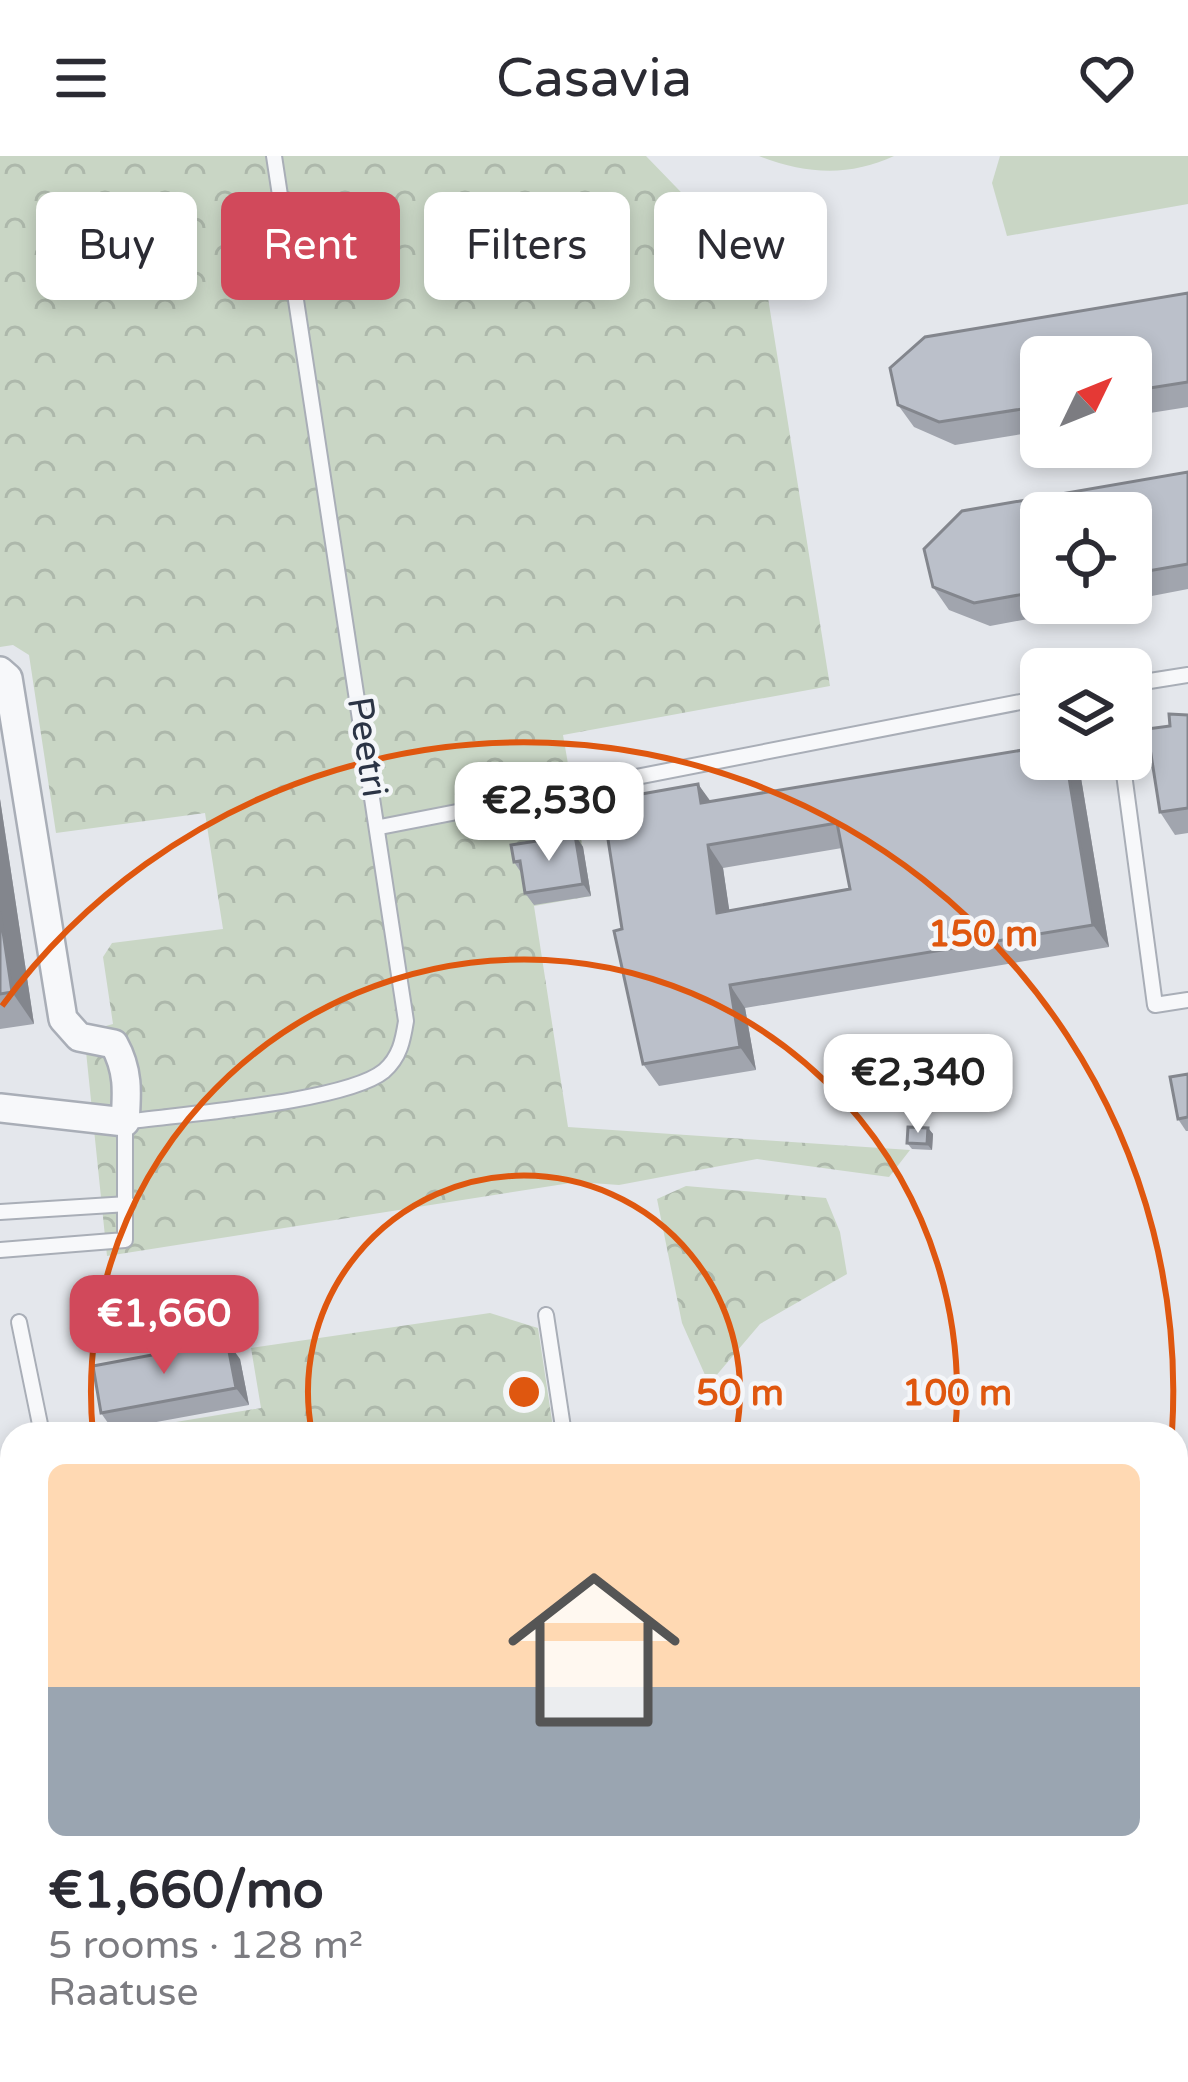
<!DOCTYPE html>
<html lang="en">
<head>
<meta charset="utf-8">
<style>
  body { margin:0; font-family:"Varela Round",sans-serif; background:#f2f2f3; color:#2b2b33; height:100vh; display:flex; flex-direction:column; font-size:45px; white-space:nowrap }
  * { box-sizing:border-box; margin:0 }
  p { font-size:39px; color:#7c7c81 }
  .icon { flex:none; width:66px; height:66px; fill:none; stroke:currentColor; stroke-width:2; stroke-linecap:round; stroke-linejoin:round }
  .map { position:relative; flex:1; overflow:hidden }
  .side { position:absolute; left:0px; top:1266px; width:1188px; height:660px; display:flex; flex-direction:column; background:#fff; border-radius:36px 36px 0 0; box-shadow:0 6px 18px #0003 }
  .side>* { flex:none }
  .top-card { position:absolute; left:36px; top:36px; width:1116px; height:108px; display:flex; gap:24px }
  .needle { width:78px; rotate:47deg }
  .fabs { position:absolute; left:1020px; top:180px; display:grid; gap:24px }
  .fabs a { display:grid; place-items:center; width:132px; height:132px; border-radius:18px; background:#fff; box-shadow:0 6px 18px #0003; font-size:60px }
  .price { position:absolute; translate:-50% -102px; padding:0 27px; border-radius:24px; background:#fff; color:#222; font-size:39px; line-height:78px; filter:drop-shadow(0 3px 6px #0008) }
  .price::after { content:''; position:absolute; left:50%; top:72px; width:36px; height:27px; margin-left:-18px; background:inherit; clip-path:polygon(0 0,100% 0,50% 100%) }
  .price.current { background:#d1495b; color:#fff }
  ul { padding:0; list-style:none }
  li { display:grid; align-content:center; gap:24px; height:636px; padding:0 48px }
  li+li { border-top:3px solid #e1e1e2 }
  li span { display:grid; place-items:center; height:372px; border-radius:18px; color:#555 }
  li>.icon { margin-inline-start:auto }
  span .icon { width:216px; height:216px; fill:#fffc; stroke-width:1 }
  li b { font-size:51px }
  .tag { padding:0 42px; border-radius:18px; background:#fff; box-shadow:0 6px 18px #0003; font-size:42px; line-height:108px }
  .tag.current { background:#d1495b; color:#fff }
  header { display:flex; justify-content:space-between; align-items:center; height:156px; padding:0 48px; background:#fff; font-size:54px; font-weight:600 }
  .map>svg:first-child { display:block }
  .built { fill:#d2d6de }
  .industrial { fill:url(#industrial-furrows) }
  .green { fill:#c9d6c5 }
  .forest { fill:url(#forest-crowns) }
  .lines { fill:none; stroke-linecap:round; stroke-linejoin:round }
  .lane-casing { stroke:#a9aeb7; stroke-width:18 }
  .street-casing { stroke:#a9aeb7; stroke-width:32 }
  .secondary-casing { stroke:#a9aeb7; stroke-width:44 }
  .lane { stroke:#f7f8fa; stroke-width:14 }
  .street { stroke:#f7f8fa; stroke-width:27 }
  .secondary { stroke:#fff; stroke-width:39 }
  .wall { fill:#a1a5ae; fill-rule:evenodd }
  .shaded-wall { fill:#83868d }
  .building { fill:#bbc0ca; stroke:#83868d; stroke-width:3; fill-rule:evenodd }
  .ring { fill:none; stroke:#df570f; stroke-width:6 }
  .labels { text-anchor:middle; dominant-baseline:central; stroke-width:9; stroke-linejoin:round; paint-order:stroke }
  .street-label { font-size:36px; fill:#2b3445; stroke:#f4f6f9 }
  .centre { fill:#df570f; stroke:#f4f6f9; stroke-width:6 }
  .ring-label { font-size:36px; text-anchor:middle; font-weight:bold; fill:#df570f; stroke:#f4f6f9; stroke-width:9; stroke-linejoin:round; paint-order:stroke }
</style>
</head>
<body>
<header><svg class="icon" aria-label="menu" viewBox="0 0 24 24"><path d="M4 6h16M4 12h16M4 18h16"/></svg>Casavia<svg class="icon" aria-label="heart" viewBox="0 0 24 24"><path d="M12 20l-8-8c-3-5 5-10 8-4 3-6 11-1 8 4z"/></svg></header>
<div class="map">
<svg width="1188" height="1926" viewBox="0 0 1188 1926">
  <defs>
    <pattern id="industrial-furrows" width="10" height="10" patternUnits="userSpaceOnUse" patternTransform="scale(3)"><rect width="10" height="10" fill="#d2d6de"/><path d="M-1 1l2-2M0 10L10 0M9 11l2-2" fill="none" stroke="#b4b8c0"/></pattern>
    <pattern id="forest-crowns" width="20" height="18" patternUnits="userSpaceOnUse" patternTransform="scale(3)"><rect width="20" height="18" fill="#c9d6c5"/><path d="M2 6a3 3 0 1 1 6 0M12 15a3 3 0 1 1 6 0" fill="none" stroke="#adb8ab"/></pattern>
  </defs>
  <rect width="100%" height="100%" fill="#e4e7ec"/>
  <!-- built -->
  <path class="built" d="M 374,1914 L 682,1914 L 637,1926 L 377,1926 Z"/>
  <!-- industrial -->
  <path class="industrial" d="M 1188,1594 L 1188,1926 L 807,1926 L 1176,1914 L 1176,1596 Z"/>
  <!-- green -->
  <g class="green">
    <path d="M 759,0 L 894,0 C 849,21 805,18 759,0 Z"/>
    <path d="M 1000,0 L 1188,0 L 1188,48 L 1007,80 L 992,27 Z"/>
  </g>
  <!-- forest -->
  <g class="forest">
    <path d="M 0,0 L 646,0 L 765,123 L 830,530 L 563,579 L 591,740 L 534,750 L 568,971 L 910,994 L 889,1021 L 757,1003 L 619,1029 L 577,1026 L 107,1100 L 84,876 L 113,868 L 103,801 L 112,787 L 223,773 L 205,657 L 56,677 L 29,499 L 13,489 L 0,491 Z"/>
    <path d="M 686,1030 L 826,1042 L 840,1076 L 847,1118 L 760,1168 L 709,1228 L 682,1167 L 657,1043 Z"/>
    <path d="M 490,1157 L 538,1172 L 554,1278 L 103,1278 L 261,1252 L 251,1192 Z"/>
  </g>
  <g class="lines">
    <!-- lane casing -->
    <g class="lane-casing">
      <g id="lane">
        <path d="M 1131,528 L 1188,519"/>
        <path d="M 1122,603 L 1155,849 L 1188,844"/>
        <path d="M 380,671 L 1041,542"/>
        <path d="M 0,1056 L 128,1048"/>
        <path d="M 0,1094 L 125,1084 L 125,966 C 181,958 346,946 384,915 C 400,901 403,884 406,865 L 274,0"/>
        <path d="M 546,1159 L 564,1278"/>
        <path d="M 19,1166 L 42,1278"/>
        <path d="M 0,1407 L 12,1404"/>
        <path d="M 1178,1631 L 1188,1675"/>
        <path d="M 1176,1792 L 1188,1789"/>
        <path d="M 359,1914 L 361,1926"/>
      </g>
    </g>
    <!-- street casing -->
    <g class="street-casing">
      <g id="street">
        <path d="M 0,515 L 8,522 L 63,863 L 79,881 L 114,888 C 129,915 127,937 125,966 L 0,952"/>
        <path d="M 763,1914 L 765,1926"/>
      </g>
    </g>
    <!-- secondary casing -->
    <g class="secondary-casing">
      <path id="secondary" d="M 0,1861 L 10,1926"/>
    </g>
    <!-- lane -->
    <use href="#lane" class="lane"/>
    <!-- street -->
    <use href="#street" class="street"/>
    <!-- secondary -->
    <use href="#secondary" class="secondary"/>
  </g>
  <!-- wall -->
  <g class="wall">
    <path d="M 1188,137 L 1188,251 L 1131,260 L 1131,201 L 1041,201 L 1041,275 L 955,289 L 914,271 L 898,249 Z"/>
    <path d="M 1188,316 L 1188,433 L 1131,444 L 1131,357 L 1041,357 L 1041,447 L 1113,447 L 990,470 L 949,454 L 933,431 L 924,393 L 962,355 Z"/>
    <path d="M 1188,559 L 1188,677 L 1175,679 L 1160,656 L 1170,570 Z"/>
    <path d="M 1079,610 L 1109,791 L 745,852 L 756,914 L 659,930 L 643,908 L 622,773 L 698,628 L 710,646 ZM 842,692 L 850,733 L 729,754 L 723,712 Z"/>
    <path d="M 0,643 L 34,868 L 0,873 Z"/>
    <path d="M 575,679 L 583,691 L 591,740 L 534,749 L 525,737 L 522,718 L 514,706 Z"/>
    <path d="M 1188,918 L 1188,975 L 1186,975 L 1178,963 Z"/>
    <path d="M 928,972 L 933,978 L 932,994 L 912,993 L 907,987 Z"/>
    <path d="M 240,1203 L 249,1249 L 113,1274 L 101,1257 Z"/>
    <path d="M 10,1406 L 12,1408 L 12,1624 L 0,1607 L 0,1407 Z"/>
    <path d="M 1176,1841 L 1188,1895 L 1188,1926 L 796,1926 L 794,1914 L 1176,1914 Z"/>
  </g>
  <!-- shaded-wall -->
  <g class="shaded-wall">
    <path d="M 1066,603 L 1074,603 L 1079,610 L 1109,791 L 1093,769 Z"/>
    <path d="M 698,628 L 714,650 L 701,647 Z"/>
    <path d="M 0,643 L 34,868 L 12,836 L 0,756 Z"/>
    <path d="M 575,679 L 583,691 L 591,740 L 583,728 Z"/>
    <path d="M 708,689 L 723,712 L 733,779 L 717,757 Z"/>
    <path d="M 730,829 L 745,852 L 756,914 L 740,891 Z"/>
    <path d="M 928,972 L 933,978 L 932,994 L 927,988 Z"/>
    <path d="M 227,1185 L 240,1203 L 249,1249 L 236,1232 Z"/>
    <path d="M 1176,1841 L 1188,1895 L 1188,1915 L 1179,1902 L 1176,1890 Z"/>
    <path d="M 133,1914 L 143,1914 L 145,1926 L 135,1926 Z"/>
  </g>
  <!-- building -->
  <g class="building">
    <path d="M 1188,137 L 1188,226 L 1131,235 L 1131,201 L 1041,201 L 1041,250 L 939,266 L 898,249 L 890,212 L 925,181 Z"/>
    <path d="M 1188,316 L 1188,408 L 1131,418 L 1131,357 L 1041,357 L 1041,435 L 974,447 L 933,431 L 924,393 L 962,355 Z"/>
    <path d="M 1169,558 L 1188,559 L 1188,652 L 1160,656 L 1147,573 L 1170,570 Z"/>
    <path d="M 1041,591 L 1041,603 L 1066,603 L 1093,769 L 730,829 L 740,891 L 643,908 L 614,775 L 622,773 L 602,645 L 698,628 L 701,647 ZM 837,667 L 850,733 L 717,757 L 708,689 Z"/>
    <path d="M 575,679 L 583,728 L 525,737 L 520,705 L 514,706 L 511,689 Z"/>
    <path d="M 0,756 L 12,836 L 0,838 Z"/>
    <path d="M 1188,918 L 1188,961 L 1178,963 L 1170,921 Z"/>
    <path d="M 908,971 L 928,972 L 927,988 L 907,987 Z"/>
    <path d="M 227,1185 L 236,1232 L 101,1257 L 93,1210 Z"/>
    <path d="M 10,1406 L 12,1414 L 12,1602 L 0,1604 L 0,1407 Z"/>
    <path d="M 75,1914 L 133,1914 L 135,1926 L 76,1926 Z"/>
    <path d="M 172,1914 L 193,1914 L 194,1917 L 208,1915 L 210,1926 L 177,1926 Z"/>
    <path d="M 794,1914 L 1124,1914 L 1071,1926 L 796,1926 Z"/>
  </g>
  <!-- distance rings -->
  <g class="ring">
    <path d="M312 1277A216 216 0 1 1 736 1277"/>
    <path d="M93 1278A433 433 0 1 1 955 1278"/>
    <path d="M2 850A649 649 0 0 1 1172 1276"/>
  </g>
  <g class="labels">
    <!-- street labels -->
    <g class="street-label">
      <text transform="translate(367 591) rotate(81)">Peetri</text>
    </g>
  </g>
  <circle cx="524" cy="1236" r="18" class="centre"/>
  <g class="ring-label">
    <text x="983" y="790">150 m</text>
    <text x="740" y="1249">50 m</text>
    <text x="957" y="1249">100 m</text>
  </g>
</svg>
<div class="fabs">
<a><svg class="needle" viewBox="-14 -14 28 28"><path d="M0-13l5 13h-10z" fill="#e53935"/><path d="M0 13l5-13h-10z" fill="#7c7c81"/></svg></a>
<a><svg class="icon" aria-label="locate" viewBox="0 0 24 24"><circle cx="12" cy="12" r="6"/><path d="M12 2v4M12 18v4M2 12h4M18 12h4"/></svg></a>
<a><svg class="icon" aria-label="layers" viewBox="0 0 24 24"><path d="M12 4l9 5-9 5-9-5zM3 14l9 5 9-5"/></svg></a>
</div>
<b class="price" style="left:549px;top:708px">€2,530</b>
<b class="price" style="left:918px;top:980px">€2,340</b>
<b class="price current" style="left:164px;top:1221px">€1,660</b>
<div class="top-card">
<a class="tag">Buy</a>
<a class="tag current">Rent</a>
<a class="tag">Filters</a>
<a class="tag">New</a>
</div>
<section class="side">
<ul>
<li><span style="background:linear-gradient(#ffd9b3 60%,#9aa5b1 0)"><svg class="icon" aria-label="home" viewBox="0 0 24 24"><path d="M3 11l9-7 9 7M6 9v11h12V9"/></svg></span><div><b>€1,660/mo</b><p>5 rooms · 128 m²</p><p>Raatuse</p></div></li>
</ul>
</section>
</div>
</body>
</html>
